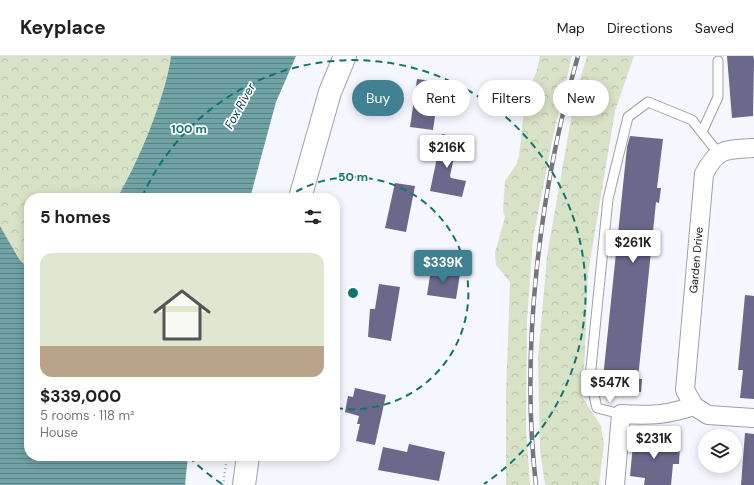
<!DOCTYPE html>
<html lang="en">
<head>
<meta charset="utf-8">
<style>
  body { margin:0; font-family:"DM Sans",sans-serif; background:#f6f6f6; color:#202124; height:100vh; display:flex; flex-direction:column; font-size:15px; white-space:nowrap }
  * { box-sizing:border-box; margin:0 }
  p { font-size:13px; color:#757577 }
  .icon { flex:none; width:22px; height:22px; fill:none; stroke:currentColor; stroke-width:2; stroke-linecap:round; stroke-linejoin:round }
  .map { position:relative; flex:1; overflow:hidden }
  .side { position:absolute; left:24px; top:137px; width:316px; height:268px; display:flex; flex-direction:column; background:#fff; border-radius:16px; box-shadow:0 2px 10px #0003 }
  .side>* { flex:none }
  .top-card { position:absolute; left:352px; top:24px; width:342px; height:36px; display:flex; gap:8px }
  .buttons { position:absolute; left:698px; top:373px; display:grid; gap:8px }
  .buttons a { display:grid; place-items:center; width:44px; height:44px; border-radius:50%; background:#fff; box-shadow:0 2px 10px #0003; font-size:20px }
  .price { position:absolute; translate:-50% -34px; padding:0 9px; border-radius:4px; background:#fff; color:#222; font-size:13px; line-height:26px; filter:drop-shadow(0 1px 2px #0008) }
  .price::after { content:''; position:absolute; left:50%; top:24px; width:12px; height:9px; margin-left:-6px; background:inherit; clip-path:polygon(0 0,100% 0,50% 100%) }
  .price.selected { background:#3f8192; color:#fff }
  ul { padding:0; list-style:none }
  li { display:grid; align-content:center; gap:8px; height:212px; padding:0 16px }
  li+li { border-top:1px solid #e0e0e0 }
  li span { display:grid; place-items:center; height:124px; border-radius:12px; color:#555 }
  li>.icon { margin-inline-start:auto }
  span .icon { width:72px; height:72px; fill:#fffc; stroke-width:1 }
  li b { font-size:17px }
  h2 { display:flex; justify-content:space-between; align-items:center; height:48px; padding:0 16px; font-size:17px }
  .pill { padding:0 14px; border-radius:18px; background:#fff; box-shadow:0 2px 10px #0003; font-size:14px; line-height:36px }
  .pill.selected { background:#3f8192; color:#fff }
  header { display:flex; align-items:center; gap:24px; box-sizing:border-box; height:56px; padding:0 20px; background:#fff; border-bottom:1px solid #e0e0e0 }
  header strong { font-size:19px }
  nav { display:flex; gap:22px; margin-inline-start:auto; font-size:14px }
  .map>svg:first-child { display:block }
  .forest { fill:url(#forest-crowns) }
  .water { fill:url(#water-rules) }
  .building { fill:#6a688b }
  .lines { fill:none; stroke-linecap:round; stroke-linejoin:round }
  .lane-casing { stroke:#a0a0a9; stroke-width:11 }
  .street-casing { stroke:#a0a0a9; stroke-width:20 }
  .secondary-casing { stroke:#a0a0a9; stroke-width:24 }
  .path { stroke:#ababb2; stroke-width:2.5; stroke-dasharray:1 3; stroke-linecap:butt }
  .lane { stroke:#fff; stroke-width:9 }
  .street { stroke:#fff; stroke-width:18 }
  .secondary { stroke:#fff; stroke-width:22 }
  .rail-casing { stroke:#747479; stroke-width:4.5 }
  .rail { stroke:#fff; stroke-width:3; stroke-dasharray:9; stroke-linecap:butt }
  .ring { fill:none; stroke:#0f766e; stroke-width:2; stroke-dasharray:7 5 }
  .labels { text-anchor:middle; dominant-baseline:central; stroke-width:3.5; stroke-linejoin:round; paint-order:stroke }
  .street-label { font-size:11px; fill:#0f0f12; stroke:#fff }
  .water-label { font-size:12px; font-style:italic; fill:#03373a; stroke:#fff }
  .centre { fill:#0f766e; stroke:#fff; stroke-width:2 }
  .ring-label { font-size:12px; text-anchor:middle; font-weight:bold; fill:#0f766e; stroke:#fff; stroke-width:3.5; stroke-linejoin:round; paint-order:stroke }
</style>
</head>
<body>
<header>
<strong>Keyplace</strong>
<nav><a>Map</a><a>Directions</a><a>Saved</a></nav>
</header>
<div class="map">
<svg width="754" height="429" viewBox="0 0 754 429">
  <defs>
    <pattern id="forest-crowns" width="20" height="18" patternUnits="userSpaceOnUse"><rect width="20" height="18" fill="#d8e2c6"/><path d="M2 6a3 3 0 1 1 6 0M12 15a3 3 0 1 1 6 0" fill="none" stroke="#b8c1a9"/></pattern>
    <pattern id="water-rules" width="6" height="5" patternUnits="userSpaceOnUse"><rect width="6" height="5" fill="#70a3a6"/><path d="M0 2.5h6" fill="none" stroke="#5a8386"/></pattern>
  </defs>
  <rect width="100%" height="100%" fill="#f6f6fe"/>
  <!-- forest -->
  <g class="forest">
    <path d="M 0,0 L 171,0 C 166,40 138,107 117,142 L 29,142 L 29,213 L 19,203 L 0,170 Z"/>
    <path d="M 540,0 L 572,0 L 552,85 L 533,183 L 527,265 L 526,372 L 530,429 L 506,429 L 506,340 L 510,226 L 496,209 L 495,197 L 505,161 L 503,155 L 505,125 L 516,109 L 519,100 L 525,44 L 537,14 Z"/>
    <path d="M 587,0 L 634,0 L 615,55 L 588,218 L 583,342 L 601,370 L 604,388 L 599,429 L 545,429 L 540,394 L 538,302 L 547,200 L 575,40 Z"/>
  </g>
  <!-- water -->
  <g class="water">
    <path d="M 171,0 L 296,0 L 276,46 L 250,142 L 117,142 C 138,107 166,40 171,0 Z"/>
    <path d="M 0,170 L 19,203 L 29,213 L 29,400 L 188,400 L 185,429 L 0,429 Z"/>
  </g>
  <!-- building -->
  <g class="building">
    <path d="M 727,0 L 753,0 L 754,3 L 753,60 L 732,62 Z"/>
    <path d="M 417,23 L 440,26 L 433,74 L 410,71 Z"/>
    <path d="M 442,78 L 458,81 L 450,120 L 451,122 L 466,125 L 462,141 L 430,135 Z"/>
    <path d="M 630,80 L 663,83 L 657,132 L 661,132 L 659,147 L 656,146 L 638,323 L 642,323 L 641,336 L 602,332 L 627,91 Z"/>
    <path d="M 395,127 L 415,130 L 406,176 L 385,172 Z"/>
    <path d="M 431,213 L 460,218 L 456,243 L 427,239 Z"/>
    <path d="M 379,228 L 400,231 L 391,285 L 368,281 L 370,253 L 375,253 Z"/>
    <path d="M 745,239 L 754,240 L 754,343 L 740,342 L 743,314 L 738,314 Z"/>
    <path d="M 355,332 L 386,339 L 375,389 L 356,385 L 360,368 L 357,368 L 359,360 L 345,356 L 348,340 L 353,341 Z"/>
    <path d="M 745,377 L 754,378 L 754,429 L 741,429 Z"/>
    <path d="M 634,378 L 655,380 L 654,387 L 680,389 L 679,408 L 673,408 L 671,429 L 644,429 L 645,422 L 630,420 Z"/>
    <path d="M 409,388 L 445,396 L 439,425 L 378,414 L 383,391 L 407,396 Z"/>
  </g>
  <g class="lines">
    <!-- lane casing -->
    <g class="lane-casing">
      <g id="lane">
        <path d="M 702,76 L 718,41 L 718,5"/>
        <path d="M 621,358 L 597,352 L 590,322 L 608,143 L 628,61 L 648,46 L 692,64 L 719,98"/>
      </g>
    </g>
    <!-- street casing -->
    <g class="street-casing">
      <g id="street">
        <path d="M 754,92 C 726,94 718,91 704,118 L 685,334 L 694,350 L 708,359 L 754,362"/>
        <path d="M 615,429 L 621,358 C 651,360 666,359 694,350"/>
      </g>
    </g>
    <!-- secondary casing -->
    <g class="secondary-casing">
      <g id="secondary">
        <path d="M 300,142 L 330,36 L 345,0"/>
        <path d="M 244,429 L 248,400"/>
      </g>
    </g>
    <!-- path -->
    <path class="path" d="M 223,429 L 227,400"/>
    <!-- lane -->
    <use href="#lane" class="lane"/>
    <!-- street -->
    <use href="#street" class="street"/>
    <!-- secondary -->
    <use href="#secondary" class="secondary"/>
    <!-- rail casing -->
    <g class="rail-casing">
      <path id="rail" d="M 536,429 C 520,292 540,132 578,0"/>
    </g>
    <!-- rail -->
    <use href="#rail" class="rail"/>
  </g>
  <!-- distance rings -->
  <g class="ring">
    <path d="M286 142A116 116 0 1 1 336 352"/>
    <path d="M222 428A232 232 0 0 1 189 401M142 141A232 232 0 1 1 484 428"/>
  </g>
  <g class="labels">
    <!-- street labels -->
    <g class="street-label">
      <text transform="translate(696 204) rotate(-85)">Garden Drive</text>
    </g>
    <!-- water labels -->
    <g class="water-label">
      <text transform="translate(240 50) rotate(-61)">Fox River</text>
    </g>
  </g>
  <circle cx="353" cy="237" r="6" class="centre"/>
  <g class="ring-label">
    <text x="189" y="77">100 m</text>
    <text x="353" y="125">50 m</text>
  </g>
</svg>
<div class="buttons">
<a><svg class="icon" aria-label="layers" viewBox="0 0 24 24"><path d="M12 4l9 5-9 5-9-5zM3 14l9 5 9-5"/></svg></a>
</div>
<b class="price" style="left:447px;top:113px">$216K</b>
<b class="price" style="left:633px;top:208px">$261K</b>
<b class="price selected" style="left:443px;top:228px">$339K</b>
<b class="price" style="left:610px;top:348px">$547K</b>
<b class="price" style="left:654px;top:404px">$231K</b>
<div class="top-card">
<a class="pill selected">Buy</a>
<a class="pill">Rent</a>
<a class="pill">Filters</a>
<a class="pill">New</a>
</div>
<section class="side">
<h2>5 homes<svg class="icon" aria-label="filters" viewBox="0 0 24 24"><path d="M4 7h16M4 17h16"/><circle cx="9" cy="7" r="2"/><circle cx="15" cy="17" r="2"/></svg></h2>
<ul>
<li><span style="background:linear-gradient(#dfe7d0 75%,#b9a48a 0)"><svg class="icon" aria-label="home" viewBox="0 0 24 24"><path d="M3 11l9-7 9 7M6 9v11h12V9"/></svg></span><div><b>$339,000</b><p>5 rooms · 118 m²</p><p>House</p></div></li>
</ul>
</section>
</div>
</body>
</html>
